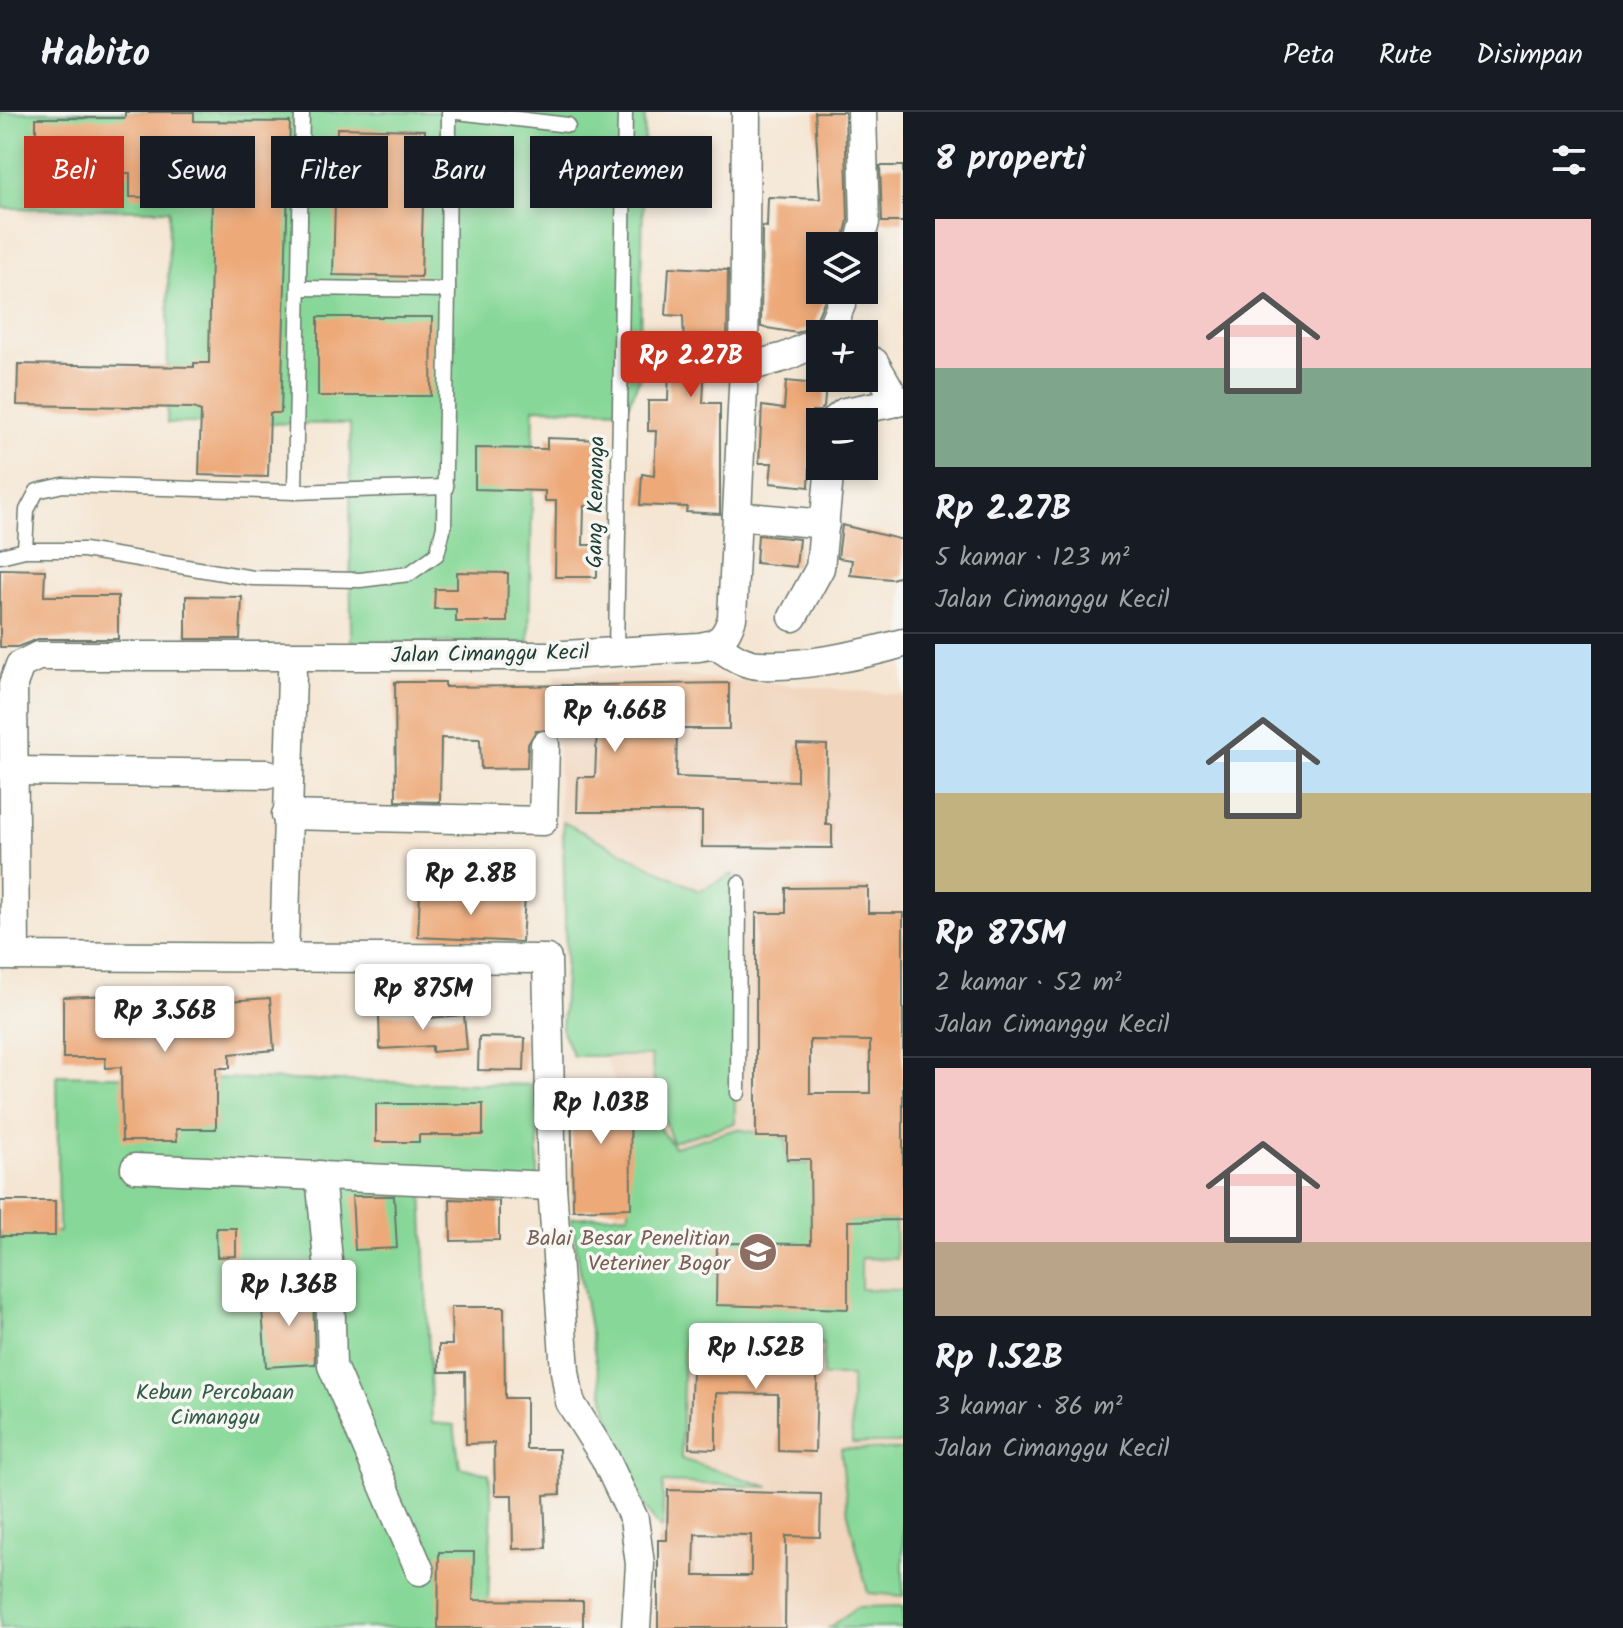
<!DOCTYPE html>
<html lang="id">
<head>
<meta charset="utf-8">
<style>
  body { margin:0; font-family:Kalam,sans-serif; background:#242831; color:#f1f3f6; height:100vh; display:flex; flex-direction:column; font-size:30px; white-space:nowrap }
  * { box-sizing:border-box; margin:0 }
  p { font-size:26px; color:#9ea1a6 }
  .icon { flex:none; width:44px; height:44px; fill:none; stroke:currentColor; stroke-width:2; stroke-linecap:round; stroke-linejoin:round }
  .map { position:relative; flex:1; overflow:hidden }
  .details { display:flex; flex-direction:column; background:#171b24; width:720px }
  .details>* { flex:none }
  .banner { position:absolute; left:24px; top:24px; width:758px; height:72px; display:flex; gap:16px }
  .buttons { position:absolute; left:806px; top:120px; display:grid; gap:16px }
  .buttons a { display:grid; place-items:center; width:72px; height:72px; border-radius:0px; background:#171b24; box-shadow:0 4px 12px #0003; font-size:40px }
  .price { position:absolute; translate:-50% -68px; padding:0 18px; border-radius:8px; background:#fff; color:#222; font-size:26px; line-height:52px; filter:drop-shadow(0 2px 4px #0008) }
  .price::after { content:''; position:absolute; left:50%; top:48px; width:24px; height:18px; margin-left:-12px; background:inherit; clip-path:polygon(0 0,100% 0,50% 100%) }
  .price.current { background:#c8321e; color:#fff }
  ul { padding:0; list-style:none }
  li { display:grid; align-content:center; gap:16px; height:424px; padding:0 32px }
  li+li { border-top:2px solid #363941 }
  li span { display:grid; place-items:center; height:248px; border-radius:0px; color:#555 }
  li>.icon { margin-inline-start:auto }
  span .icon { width:144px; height:144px; fill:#fffc; stroke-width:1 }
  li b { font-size:34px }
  h2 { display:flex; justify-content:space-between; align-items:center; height:96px; padding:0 32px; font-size:34px }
  .chip { padding:0 28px; border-radius:0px; background:#171b24; box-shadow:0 4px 12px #0003; font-size:28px; line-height:72px }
  .chip.current { background:#c8321e; color:#fff }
  header { display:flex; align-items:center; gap:48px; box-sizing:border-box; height:112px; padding:0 40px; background:#171b24; border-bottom:2px solid #363941 }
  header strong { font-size:38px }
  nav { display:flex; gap:44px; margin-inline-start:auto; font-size:28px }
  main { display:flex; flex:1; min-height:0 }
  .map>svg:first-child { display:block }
  .built { fill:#f1d5bd }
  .green { fill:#87d898; stroke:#538a66; stroke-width:2 }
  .building { fill:#eda978; fill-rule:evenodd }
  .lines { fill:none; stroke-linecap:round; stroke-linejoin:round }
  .service-casing { stroke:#6a786c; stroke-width:17 }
  .minor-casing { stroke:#6a786c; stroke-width:31 }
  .service { stroke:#fff; stroke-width:14 }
  .minor { stroke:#fff; stroke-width:28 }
  .labels { text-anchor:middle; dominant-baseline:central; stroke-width:7; stroke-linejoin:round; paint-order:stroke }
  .street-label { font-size:22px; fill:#1f3d34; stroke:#f6f6f2 }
  .education-label { font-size:22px; fill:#785e54; stroke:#f6f6f2; text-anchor:end }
  .park-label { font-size:22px; fill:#345c48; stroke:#f6f6f2 }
</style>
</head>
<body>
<header>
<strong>Habito</strong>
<nav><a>Peta</a><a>Rute</a><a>Disimpan</a></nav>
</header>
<main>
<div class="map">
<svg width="903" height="1516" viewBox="0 0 903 1516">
  <rect width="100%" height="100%" fill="#f6f6f2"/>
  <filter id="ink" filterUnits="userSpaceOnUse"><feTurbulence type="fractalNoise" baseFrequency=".0125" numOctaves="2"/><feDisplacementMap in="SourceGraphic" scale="16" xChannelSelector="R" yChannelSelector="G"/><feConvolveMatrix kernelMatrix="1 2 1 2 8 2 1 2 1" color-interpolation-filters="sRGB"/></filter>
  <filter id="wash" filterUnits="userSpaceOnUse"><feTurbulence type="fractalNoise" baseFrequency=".006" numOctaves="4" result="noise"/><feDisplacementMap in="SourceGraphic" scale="32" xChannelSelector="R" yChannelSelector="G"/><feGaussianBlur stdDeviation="1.8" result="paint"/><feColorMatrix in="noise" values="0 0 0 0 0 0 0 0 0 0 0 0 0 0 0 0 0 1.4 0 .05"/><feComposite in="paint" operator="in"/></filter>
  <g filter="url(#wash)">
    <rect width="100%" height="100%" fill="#f5e6d3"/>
    <!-- built -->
    <path class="built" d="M 655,561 L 903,583 L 903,1516 L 654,1516 L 660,1417 L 641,1393 L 608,1300 L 619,979 L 564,851 L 556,562 Z"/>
    <!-- green -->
    <g class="green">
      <path d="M 0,0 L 645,0 L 639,268 L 626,298 L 534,296 L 529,531 L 351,530 L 350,312 L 167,311 L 169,98 L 3,96 Z"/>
      <path d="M 563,710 L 699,779 L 733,762 L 735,1011 L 672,1030 L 655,976 L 651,944 L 573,944 L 562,919 L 566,844 Z"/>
      <path d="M 57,963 L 538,973 L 538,1075 L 422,1075 L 432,1311 L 454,1313 L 460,1355 L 489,1362 L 492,1393 L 487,1516 L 0,1516 L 0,1120 L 59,1120 Z"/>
      <path d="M 628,978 L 674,1035 L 737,1017 L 786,1026 L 788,1052 L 899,1050 L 812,1109 L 895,1108 L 896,1147 L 861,1146 L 861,1177 L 903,1178 L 903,1331 L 852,1331 L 851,1264 L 823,1264 L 823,1232 L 684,1226 L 681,1347 L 770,1375 L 663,1370 L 663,1414 L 660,1417 C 601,1341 589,1200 571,1106 L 629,1102 Z"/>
      <path d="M 841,1337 L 903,1338 L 903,1484 L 868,1481 L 848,1402 Z"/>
      <path d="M 903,1494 L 903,1516 L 829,1516 L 857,1495 Z"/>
    </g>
    <g id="blocks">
      <!-- building -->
      <g class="building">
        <path d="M 125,0 L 194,0 L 194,9 L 290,10 L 281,301 L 270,301 L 268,365 L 199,363 L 201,299 L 193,296 L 17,293 L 18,252 L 194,255 L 194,251 L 209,251 L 212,86 L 130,85 L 130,61 L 69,61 L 69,72 L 36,72 L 36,6 L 125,6 Z"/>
        <path d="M 815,0 L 845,0 L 848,108 L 842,134 L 820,134 L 820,178 L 829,178 L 814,213 L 797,221 L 761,215 L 762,114 L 767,115 L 768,85 L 820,87 Z"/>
        <path d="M 337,16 L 425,18 L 421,165 L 333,163 Z"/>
        <path d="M 880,54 L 903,54 L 903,110 L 882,110 Z"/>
        <path d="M 669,155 L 728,158 L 727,252 L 705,252 L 703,291 L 720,291 L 720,402 L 686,400 L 687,395 L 640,393 L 642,362 L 654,364 L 656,319 L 648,319 L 648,289 L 668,289 L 669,257 L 685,257 L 683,204 L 666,203 Z"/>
        <path d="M 318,205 L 432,205 L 431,284 L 318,284 Z"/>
        <path d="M 786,269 L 826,273 L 824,295 L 820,299 L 812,299 L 809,375 L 770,371 L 772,351 L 759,351 L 762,294 L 784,297 Z"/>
        <path d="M 547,326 L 601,328 L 598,395 L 584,394 L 583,433 L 597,433 L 597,465 L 555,465 L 556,389 L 545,389 L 545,379 L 475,377 L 475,336 L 547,337 Z"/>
        <path d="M 842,413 L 903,428 L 903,464 L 891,467 L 850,463 L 852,448 L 838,446 Z"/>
        <path d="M 758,423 L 799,427 L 796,455 L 756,451 Z"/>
        <path d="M 0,457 L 45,458 L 44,484 L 118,484 L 118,527 L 38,527 L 17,535 L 0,535 Z"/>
        <path d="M 457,460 L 508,461 L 507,510 L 456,510 L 456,497 L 434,497 L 435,477 L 457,477 Z"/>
        <path d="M 186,484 L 242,485 L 240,527 L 186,527 Z"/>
        <path d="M 395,570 L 445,570 L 445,575 L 729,571 L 729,617 L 677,617 L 676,665 L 797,669 L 797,632 L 827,633 L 826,713 L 832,713 L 832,736 L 702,735 L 702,700 L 577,700 L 578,665 L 595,665 L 597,617 L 536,619 L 528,632 L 527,656 L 481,657 L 480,627 L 441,626 L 440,690 L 396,689 Z"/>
        <path d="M 868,775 L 868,801 L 903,801 L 903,1108 L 848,1109 L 848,1197 L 716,1193 L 717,1131 L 811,1132 L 810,1047 L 787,1047 L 787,1025 L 756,1025 L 756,801 L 786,801 L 786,776 ZM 810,928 L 870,929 L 870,981 L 810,981 Z"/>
        <path d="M 420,780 L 525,784 L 522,830 L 418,825 Z"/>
        <path d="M 141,882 L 141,886 L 228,889 L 270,886 L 274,938 L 230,942 L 230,956 L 216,956 L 216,1017 L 176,1017 L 177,1029 L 122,1029 L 121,955 L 106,956 L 105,946 L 63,946 L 63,885 Z"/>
        <path d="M 418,902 L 418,907 L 464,903 L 467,937 L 432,940 L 432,934 L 380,937 L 379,903 Z"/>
        <path d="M 479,925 L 525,926 L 524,959 L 478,958 Z"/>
        <path d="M 571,971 L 630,971 L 631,1096 L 573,1098 Z"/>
        <path d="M 376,992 L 483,992 L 483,1023 L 419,1023 L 419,1030 L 376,1030 Z"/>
        <path d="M 352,1084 L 394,1084 L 397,1136 L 355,1138 Z"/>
        <path d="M 450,1087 L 499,1089 L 499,1128 L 451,1129 Z"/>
        <rect x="0" y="1089" width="55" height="35"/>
        <path d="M 216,1116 L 236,1116 L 236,1144 L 217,1145 Z"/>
        <path d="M 313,1177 L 315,1252 L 266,1255 L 261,1181 Z"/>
        <path d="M 451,1195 L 504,1195 L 505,1286 L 526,1286 L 526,1337 L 559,1337 L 560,1382 L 544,1383 L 546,1436 L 513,1437 L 512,1383 L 495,1383 L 494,1331 L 466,1332 L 465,1260 L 439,1260 L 439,1233 L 452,1233 Z"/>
        <path d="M 693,1234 L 818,1238 L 815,1340 L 778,1339 L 778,1282 L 716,1281 L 716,1337 L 689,1336 Z"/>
        <path d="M 668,1378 L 821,1382 L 820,1425 L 786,1424 L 785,1516 L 658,1516 L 658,1428 L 667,1428 ZM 695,1422 L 751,1423 L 751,1464 L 694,1464 Z"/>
        <path d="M 439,1440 L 474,1440 L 473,1488 L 583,1489 L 583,1516 L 438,1516 Z"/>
      </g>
    </g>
  </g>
  <g filter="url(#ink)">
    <use href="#blocks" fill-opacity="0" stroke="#6a786c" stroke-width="2"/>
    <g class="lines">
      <!-- service casing -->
      <g class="service-casing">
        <g id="service">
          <path d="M 457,0 L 568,13"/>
          <path d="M 301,176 L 448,178 L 449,0"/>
          <path d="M 295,380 L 302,0"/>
          <path d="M 25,438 L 27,398 L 37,379 L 63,373 L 295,380 L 446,375"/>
          <path d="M 0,444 L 25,438 L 84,438 L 253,466 L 360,468 L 409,462 L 437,442 L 444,414 L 448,178"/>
          <path d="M 616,540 L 625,0"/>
          <path d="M 738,981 L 739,771"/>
        </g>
      </g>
      <!-- minor casing -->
      <g class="minor-casing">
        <g id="minor">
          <path d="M 859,134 L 865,110 L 862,0"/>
          <path d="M 829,222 L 847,178"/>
          <path d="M 864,245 L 874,250 L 897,290 L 903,289"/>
          <path d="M 744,256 L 785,245 L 820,229"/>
          <path d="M 833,310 L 845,300 L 897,290"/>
          <path d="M 737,404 L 825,412"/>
          <path d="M 793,505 L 820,456 L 830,354"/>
          <path d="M 716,533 C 730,542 743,553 761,553 C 803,555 862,543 903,531"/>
          <path d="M 11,659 L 267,662"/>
          <path d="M 286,703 L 543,709 L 545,633"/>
          <path d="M 0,844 L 547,847 L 552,1074 L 565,1259 L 570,1290 L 605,1346 L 634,1407 L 640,1452 L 636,1516"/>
          <path d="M 15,844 L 13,572 L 20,553 L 38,544 L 548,544 L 699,535 C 720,532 726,525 732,506 L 744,256 L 746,0"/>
          <path d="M 284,846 L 292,562"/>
          <path d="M 135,1056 L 552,1074"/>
          <path d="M 320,1063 L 330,1170 L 332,1254 L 420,1459"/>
        </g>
      </g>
      <!-- service -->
      <use href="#service" class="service"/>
      <!-- minor -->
      <use href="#minor" class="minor"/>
    </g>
  </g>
  <!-- icons -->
  <defs>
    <g id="university-disc" transform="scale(2)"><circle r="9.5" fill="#8d6e63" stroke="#f6f6f2"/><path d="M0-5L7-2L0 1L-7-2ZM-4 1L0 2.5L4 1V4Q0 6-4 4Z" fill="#fff"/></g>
  </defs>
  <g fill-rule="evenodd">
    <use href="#university-disc" x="758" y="1140"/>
  </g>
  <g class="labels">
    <!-- street labels -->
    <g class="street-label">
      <text transform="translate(597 390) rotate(-89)">Gang Kenanga</text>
      <text transform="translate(490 543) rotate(-1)">Jalan Cimanggu Kecil</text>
    </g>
    <!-- education labels -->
    <g class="education-label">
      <text x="730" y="1127">Balai Besar Penelitian<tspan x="730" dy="25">Veteriner Bogor</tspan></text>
    </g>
    <!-- park labels -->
    <g class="park-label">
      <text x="215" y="1281">Kebun Percobaan<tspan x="215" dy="25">Cimanggu</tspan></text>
    </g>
  </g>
</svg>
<div class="buttons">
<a><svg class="icon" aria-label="layers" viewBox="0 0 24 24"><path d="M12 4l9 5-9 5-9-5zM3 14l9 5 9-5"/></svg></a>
<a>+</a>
<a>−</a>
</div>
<b class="price current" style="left:691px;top:287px">Rp 2.27B</b>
<b class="price" style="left:615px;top:642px">Rp 4.66B</b>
<b class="price" style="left:471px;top:805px">Rp 2.8B</b>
<b class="price" style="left:423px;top:920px">Rp 875M</b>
<b class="price" style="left:165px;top:942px">Rp 3.56B</b>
<b class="price" style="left:601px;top:1034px">Rp 1.03B</b>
<b class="price" style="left:289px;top:1216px">Rp 1.36B</b>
<b class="price" style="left:756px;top:1279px">Rp 1.52B</b>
<div class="banner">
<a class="chip current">Beli</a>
<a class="chip">Sewa</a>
<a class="chip">Filter</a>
<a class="chip">Baru</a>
<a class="chip">Apartemen</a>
</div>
</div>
<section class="details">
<h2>8 properti<svg class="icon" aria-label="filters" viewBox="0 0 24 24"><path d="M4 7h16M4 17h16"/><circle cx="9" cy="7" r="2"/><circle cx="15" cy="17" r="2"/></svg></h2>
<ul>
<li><span style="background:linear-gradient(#f6c9c9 60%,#7fa58c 0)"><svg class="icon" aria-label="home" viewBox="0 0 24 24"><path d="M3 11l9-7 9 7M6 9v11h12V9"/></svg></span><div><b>Rp 2.27B</b><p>5 kamar · 123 m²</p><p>Jalan Cimanggu Kecil</p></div></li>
<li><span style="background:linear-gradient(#bfe0f5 60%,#c2b280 0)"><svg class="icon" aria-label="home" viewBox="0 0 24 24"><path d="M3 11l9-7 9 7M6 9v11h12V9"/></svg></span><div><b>Rp 875M</b><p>2 kamar · 52 m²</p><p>Jalan Cimanggu Kecil</p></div></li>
<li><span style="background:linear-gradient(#f6c9c9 70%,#b9a48a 0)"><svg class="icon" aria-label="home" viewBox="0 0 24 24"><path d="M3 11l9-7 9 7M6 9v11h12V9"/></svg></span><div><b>Rp 1.52B</b><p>3 kamar · 86 m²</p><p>Jalan Cimanggu Kecil</p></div></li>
</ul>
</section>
</main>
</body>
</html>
